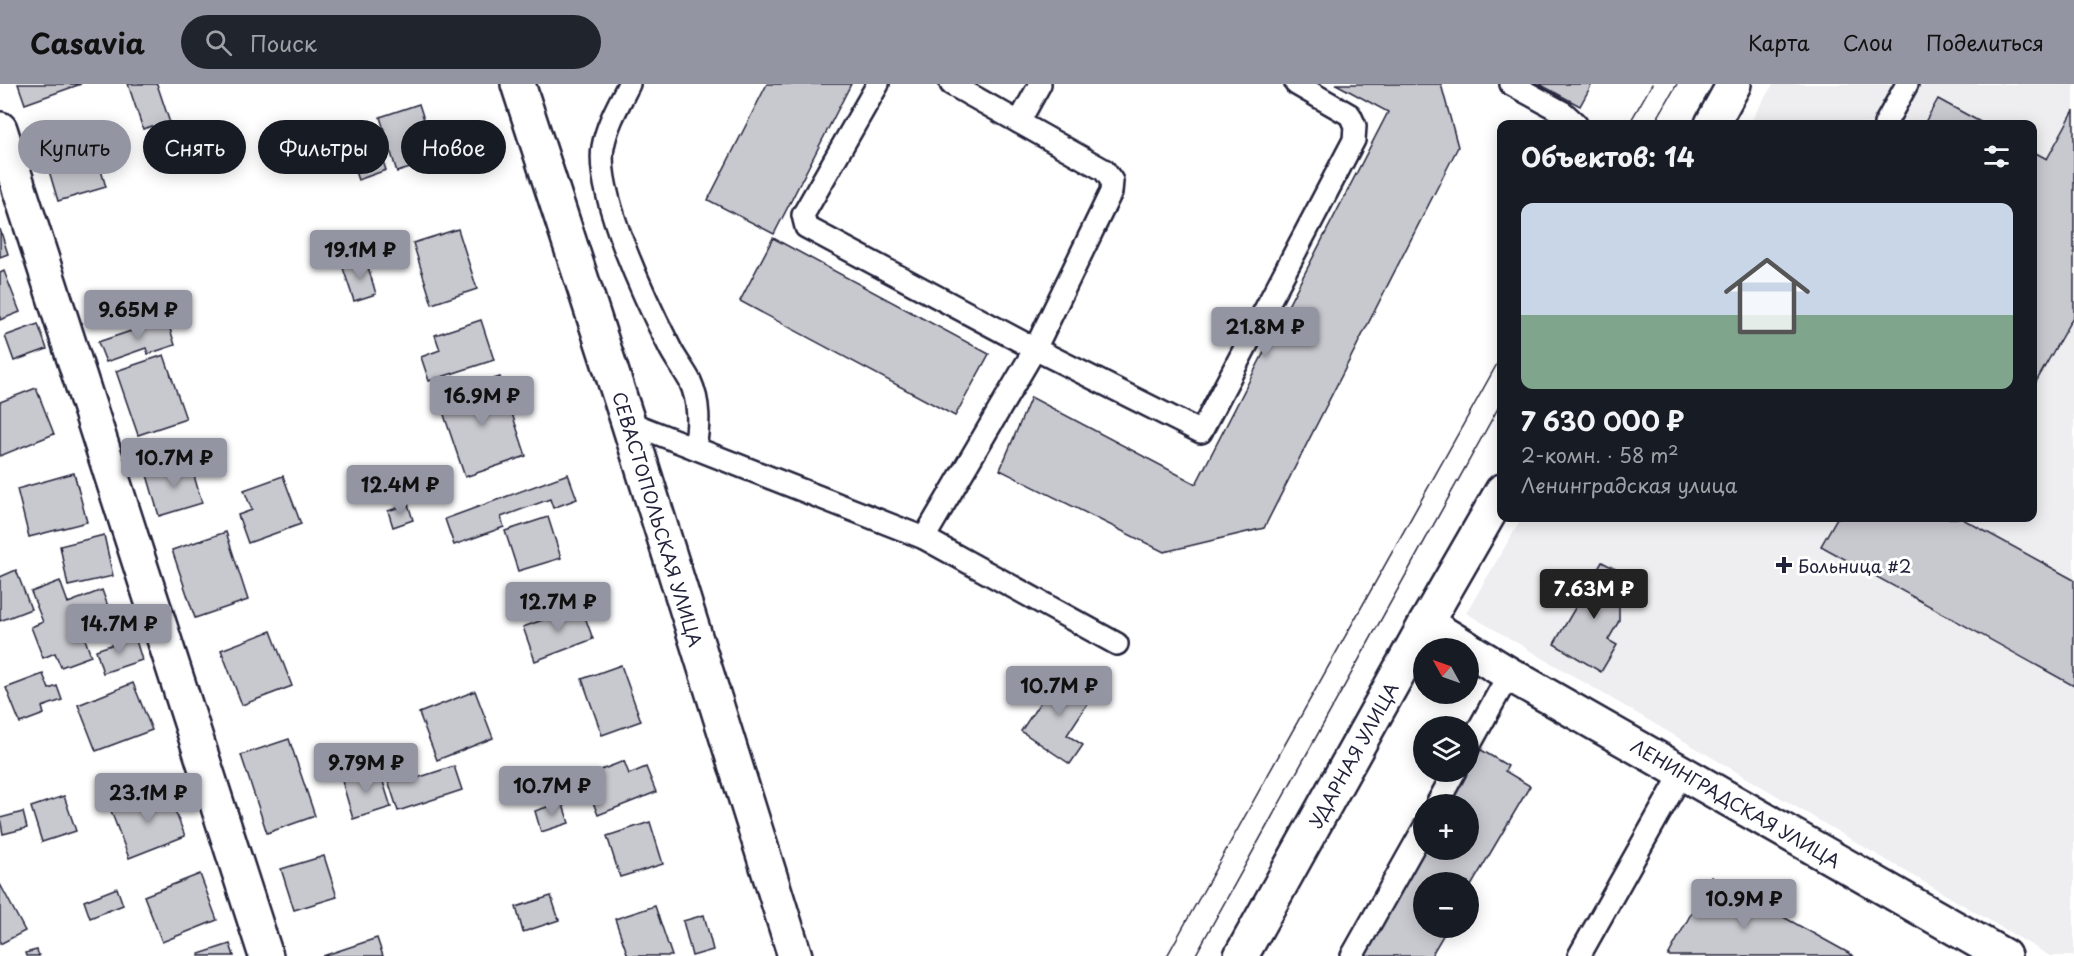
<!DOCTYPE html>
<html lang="ru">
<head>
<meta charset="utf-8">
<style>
  body { margin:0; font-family:"Playpen Sans",sans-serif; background:#20242c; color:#f1f3f6; height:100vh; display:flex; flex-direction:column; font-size:22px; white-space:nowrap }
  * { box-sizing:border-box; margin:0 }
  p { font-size:20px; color:#9ea1a6 }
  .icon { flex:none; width:33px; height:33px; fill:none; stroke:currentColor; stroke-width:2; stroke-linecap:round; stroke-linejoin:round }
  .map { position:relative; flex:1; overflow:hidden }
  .sheet { position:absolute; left:1497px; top:36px; width:540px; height:402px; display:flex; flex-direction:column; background:#171b24; border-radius:12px; box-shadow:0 3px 15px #0003 }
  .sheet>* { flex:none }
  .banner { position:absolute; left:18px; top:36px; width:570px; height:54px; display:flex; gap:12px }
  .needle { width:39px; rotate:310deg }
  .buttons { position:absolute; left:1413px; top:554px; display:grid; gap:12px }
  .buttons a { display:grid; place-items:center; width:66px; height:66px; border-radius:50%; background:#171b24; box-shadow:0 3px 15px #0003; font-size:30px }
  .price { position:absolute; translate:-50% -51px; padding:0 14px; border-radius:6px; background:#9495a2; color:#111; font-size:20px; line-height:39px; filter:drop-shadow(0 2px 3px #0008) }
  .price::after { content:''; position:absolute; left:50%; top:36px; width:18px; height:14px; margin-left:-9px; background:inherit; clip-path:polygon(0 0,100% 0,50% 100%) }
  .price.current { background:#222; color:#fff }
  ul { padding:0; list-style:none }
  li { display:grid; align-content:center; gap:12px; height:318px; padding:0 24px }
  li+li { border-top:2px solid #363941 }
  li span { display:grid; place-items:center; height:186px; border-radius:12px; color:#555 }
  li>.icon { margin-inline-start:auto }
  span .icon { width:108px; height:108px; fill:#fffc; stroke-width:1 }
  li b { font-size:26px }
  h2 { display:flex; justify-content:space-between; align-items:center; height:72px; padding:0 24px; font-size:26px }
  .tag { padding:0 21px; border-radius:27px; background:#171b24; box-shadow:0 3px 15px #0003; font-size:21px; line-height:54px }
  .tag.current { background:#9495a2; color:#111 }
  header { display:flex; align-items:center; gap:36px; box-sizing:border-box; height:84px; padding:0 30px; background:#9495a2; color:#111 }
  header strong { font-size:28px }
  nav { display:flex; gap:33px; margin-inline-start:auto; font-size:21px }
  .search { width:420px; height:54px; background:#20242c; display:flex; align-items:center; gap:15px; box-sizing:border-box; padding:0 21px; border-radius:33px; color:#9ea1a6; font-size:22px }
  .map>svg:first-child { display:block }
  .built { fill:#eeeef1 }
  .building { fill:#c8c8cf; stroke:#22223b; stroke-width:1.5 }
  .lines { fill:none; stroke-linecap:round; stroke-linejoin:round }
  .lane-casing { stroke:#22223b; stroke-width:26 }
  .street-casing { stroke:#22223b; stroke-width:38 }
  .secondary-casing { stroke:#22223b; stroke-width:38 }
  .lane { stroke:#fff; stroke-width:21 }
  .street { stroke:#fff; stroke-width:33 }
  .secondary { stroke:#fff; stroke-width:33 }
  .tram { stroke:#22223b; stroke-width:1.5 }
  .poi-dot { fill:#22223b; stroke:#fff; stroke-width:2 }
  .labels { text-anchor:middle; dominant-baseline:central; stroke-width:6; stroke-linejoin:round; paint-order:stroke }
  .street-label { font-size:18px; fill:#22223b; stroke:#fff }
  .poi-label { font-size:18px; fill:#22223b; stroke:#fff; text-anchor:start }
</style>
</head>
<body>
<header>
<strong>Casavia</strong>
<div class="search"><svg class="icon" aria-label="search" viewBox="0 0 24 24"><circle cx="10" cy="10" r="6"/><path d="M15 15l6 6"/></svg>Поиск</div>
<nav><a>Карта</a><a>Слои</a><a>Поделиться</a></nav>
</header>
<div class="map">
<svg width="2074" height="872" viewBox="0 0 2074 872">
  <rect width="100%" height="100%" fill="#fff"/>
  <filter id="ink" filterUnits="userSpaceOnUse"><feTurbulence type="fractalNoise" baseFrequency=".0167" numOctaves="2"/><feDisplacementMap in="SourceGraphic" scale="12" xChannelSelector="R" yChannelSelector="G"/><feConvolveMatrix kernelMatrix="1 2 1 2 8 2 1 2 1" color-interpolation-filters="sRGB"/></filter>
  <g filter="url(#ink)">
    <!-- built -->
    <path class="built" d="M 1773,0 L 2074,0 L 2074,872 L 2050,872 L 1466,529 L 1522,434 L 2032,434 L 2032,40 L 1749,40 Z"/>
    <!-- building -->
    <g class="building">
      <path d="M 18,0 L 81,0 L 25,20 Z"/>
      <path d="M 128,0 L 157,0 L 170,39 L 176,39 L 181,54 L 159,61 L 152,42 L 143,45 Z"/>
      <path d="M 767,0 L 851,0 L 774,150 L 708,116 Z"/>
      <path d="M 1336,0 L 1441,0 L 1458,63 L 1264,444 L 1164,468 L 1000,386 L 1031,313 L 1196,400 L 1388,28 Z"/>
      <path d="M 1539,0 L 1592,0 L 1580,22 Z"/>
      <path d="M 1938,15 L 1984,40 L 1924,40 Z"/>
      <path d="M 419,20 L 437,76 L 397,88 L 380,33 Z"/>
      <path d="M 2074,26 L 2074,231 L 2032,305 L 2032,67 L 2047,75 Z"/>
      <path d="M 371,43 L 386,86 L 358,96 L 343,53 Z"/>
      <path d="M 89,46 L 106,103 L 58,117 L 41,60 Z"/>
      <path d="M 0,145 L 8,170 L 0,173 Z"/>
      <path d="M 458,145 L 477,205 L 432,220 L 413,159 Z"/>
      <path d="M 773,154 L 989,270 L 955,332 L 740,217 Z"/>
      <path d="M 366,176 L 376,210 L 354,217 L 343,184 Z"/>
      <path d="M 4,187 L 20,228 L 0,236 L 0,189 Z"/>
      <path d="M 167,235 L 175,261 L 148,270 L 146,264 L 106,278 L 98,258 Z"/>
      <path d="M 481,236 L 494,276 L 429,297 L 421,273 L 440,266 L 435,251 Z"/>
      <path d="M 38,240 L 47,265 L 14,277 L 5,252 Z"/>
      <path d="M 164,271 L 186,335 L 138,351 L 116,287 Z"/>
      <path d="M 500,293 L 526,372 L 465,393 L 438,313 Z"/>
      <path d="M 36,304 L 54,350 L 0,372 L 0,318 Z"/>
      <path d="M 190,378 L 202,419 L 159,432 L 147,391 Z"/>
      <path d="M 74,389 L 87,438 L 29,453 L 17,405 Z"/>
      <path d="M 568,390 L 577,415 L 553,424 L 550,415 L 501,433 L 504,443 L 454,461 L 445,435 Z"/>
      <path d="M 283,392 L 301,440 L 248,459 L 238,431 L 252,426 L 244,406 Z"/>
      <path d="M 408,420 L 413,436 L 393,443 L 388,427 Z"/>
      <path d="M 548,433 L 561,474 L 518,487 L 505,447 Z"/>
      <path d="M 1837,434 L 1961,434 L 2074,496 L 2074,602 L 1821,462 Z"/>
      <path d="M 226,448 L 248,516 L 195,534 L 172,466 Z"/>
      <path d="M 104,451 L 113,492 L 68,502 L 60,462 Z"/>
      <path d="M 1602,478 L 1619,487 L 1619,537 L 1608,556 L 1617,561 L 1601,588 L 1554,560 Z"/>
      <path d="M 16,486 L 31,525 L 0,537 L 0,493 Z"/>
      <path d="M 60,497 L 68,519 L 102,506 L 116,544 L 85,555 L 91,572 L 61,583 L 55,569 L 43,574 L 31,543 L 43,538 L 31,508 Z"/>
      <path d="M 581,522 L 593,555 L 535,577 L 523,543 Z"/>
      <path d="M 271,547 L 292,602 L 242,621 L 221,566 Z"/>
      <path d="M 135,553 L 142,576 L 103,589 L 96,566 Z"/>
      <path d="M 621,581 L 641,637 L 602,651 L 582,595 Z"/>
      <path d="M 1061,587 L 1094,610 L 1067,651 L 1083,661 L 1070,680 L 1021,647 Z"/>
      <path d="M 43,590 L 49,605 L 57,602 L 62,616 L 42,623 L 44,630 L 20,639 L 6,604 Z"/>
      <path d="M 133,599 L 152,646 L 96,667 L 78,621 Z"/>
      <path d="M 475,607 L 493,654 L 437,676 L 419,629 Z"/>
      <path d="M 289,655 L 315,732 L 267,749 L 241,671 Z"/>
      <path d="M 1478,664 L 1508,682 L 1505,687 L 1530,702 L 1468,807 L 1468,798 L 1424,798 L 1424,843 L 1448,843 L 1431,872 L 1355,872 L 1424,765 L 1468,765 L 1468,720 L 1445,720 L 1465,687 L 1468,687 L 1468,680 Z"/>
      <path d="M 624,677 L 629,690 L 646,683 L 656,708 L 598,731 L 583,693 Z"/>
      <path d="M 411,678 L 417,694 L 454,682 L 462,706 L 398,727 L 385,687 Z"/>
      <path d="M 379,685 L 391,723 L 353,735 L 342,697 Z"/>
      <path d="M 167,706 L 185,752 L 129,774 L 111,727 Z"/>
      <path d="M 64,712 L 76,747 L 42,758 L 31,723 Z"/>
      <path d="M 562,718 L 569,739 L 541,748 L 535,727 Z"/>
      <path d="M 23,728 L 27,744 L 3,750 L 0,734 Z"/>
      <path d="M 650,738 L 663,780 L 620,793 L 607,752 Z"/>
      <path d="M 324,772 L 337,813 L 294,826 L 281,785 Z"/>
      <path d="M 200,790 L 217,836 L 162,858 L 144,812 Z"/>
      <path d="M 1711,793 L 1854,872 L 1668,872 Z"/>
      <path d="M 0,800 L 25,847 L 0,860 Z"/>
      <path d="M 117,804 L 123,821 L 90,834 L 84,817 Z"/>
      <path d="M 551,812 L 559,836 L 523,848 L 516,823 Z"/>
      <path d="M 655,822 L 672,872 L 628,872 L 615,835 Z"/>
      <path d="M 704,831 L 713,866 L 692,872 L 683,837 Z"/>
      <path d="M 377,854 L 383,872 L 323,872 Z"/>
      <path d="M 230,860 L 234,872 L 199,872 L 199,870 Z"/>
      <path d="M 37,866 L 39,872 L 26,872 L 25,869 Z"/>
    </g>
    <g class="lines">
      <!-- lane casing -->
      <g class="lane-casing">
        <g id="lane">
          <path d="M 629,0 C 619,20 607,40 603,63 C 595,111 648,221 671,266 C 677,277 684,286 690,297 C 700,319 699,341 695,364"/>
          <path d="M 878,0 L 803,131 L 806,143 L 1035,265 L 1201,348 L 1354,56 L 1355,42 L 1350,31 L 1296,0"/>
          <path d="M 1511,0 L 1564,29 L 1576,40"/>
          <path d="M 1019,38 L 1040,0"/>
          <path d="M 1885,40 L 1907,0"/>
          <path d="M 628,338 L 924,454 L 1035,265 L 1111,108 L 1112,97 L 1104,86 L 951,0"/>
          <path d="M 924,454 L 1117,560"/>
          <path d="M 1468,664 L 1509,590"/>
          <path d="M 1437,720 L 1455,687"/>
          <path d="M 1352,872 L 1424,744"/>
          <path d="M 1579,872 L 1682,689"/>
        </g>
      </g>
      <!-- street casing -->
      <g class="street-casing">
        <g id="street">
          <path d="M 0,45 L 266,872"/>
          <path d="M 1426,539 L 1467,564"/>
          <path d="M 1468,565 L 1509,590 L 2004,872"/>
        </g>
      </g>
      <!-- secondary casing -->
      <g class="secondary-casing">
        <g id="secondary">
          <path d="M 518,0 L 628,338 L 795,872"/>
          <path d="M 1712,40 L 1734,0"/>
          <path d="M 1241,872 L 1426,539 L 1502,407"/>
        </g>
      </g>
      <!-- lane -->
      <use href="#lane" class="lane"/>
      <!-- street -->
      <use href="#street" class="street"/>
      <!-- secondary -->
      <use href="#secondary" class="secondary"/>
      <!-- tram -->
      <g class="tram">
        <path d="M 1629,40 L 1652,0"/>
        <path d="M 1654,40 L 1677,0"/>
        <path d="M 1167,872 L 1502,271"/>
        <path d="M 1195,872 L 1502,317"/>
      </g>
    </g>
  </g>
  <!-- markers -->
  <path class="poi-dot" d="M1781 472h6v6h6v6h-6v6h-6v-6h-6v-6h6z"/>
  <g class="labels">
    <!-- street labels -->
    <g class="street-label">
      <text transform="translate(658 435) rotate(73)">СЕВАСТОПОЛЬСКАЯ УЛИЦА</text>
      <text transform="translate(1353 671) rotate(-61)">УДАРНАЯ УЛИЦА</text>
      <text transform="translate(1736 719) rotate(30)">ЛЕНИНГРАДСКАЯ УЛИЦА</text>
    </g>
    <!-- poi labels -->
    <g class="poi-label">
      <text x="1798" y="481">Больница #2</text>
    </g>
  </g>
</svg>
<div class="buttons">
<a><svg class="needle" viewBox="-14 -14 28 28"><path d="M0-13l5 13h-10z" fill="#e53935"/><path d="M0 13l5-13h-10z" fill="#9ea1a6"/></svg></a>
<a><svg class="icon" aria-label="layers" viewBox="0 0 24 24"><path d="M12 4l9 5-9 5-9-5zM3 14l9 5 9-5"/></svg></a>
<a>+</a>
<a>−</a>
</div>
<b class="price" style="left:360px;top:197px">19.1M ₽</b>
<b class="price" style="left:138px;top:257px">9.65M ₽</b>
<b class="price" style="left:1265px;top:274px">21.8M ₽</b>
<b class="price" style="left:482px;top:343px">16.9M ₽</b>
<b class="price" style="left:174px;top:405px">10.7M ₽</b>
<b class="price" style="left:400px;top:432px">12.4M ₽</b>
<b class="price current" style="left:1594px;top:536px">7.63M ₽</b>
<b class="price" style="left:558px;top:549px">12.7M ₽</b>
<b class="price" style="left:119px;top:571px">14.7M ₽</b>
<b class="price" style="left:1059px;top:633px">10.7M ₽</b>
<b class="price" style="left:366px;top:710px">9.79M ₽</b>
<b class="price" style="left:552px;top:733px">10.7M ₽</b>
<b class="price" style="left:148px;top:740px">23.1M ₽</b>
<b class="price" style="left:1744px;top:846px">10.9M ₽</b>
<div class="banner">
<a class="tag current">Купить</a>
<a class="tag">Снять</a>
<a class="tag">Фильтры</a>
<a class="tag">Новое</a>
</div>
<section class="sheet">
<h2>Объектов: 14<svg class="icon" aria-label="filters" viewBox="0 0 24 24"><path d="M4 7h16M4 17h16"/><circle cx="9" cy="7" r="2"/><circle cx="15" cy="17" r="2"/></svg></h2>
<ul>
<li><span style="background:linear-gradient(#c9d6e8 60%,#7fa58c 0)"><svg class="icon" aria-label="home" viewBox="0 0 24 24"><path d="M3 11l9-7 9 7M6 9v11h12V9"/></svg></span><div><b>7 630 000 ₽</b><p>2-комн. · 58 m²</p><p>Ленинградская улица</p></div></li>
</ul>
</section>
</div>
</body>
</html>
